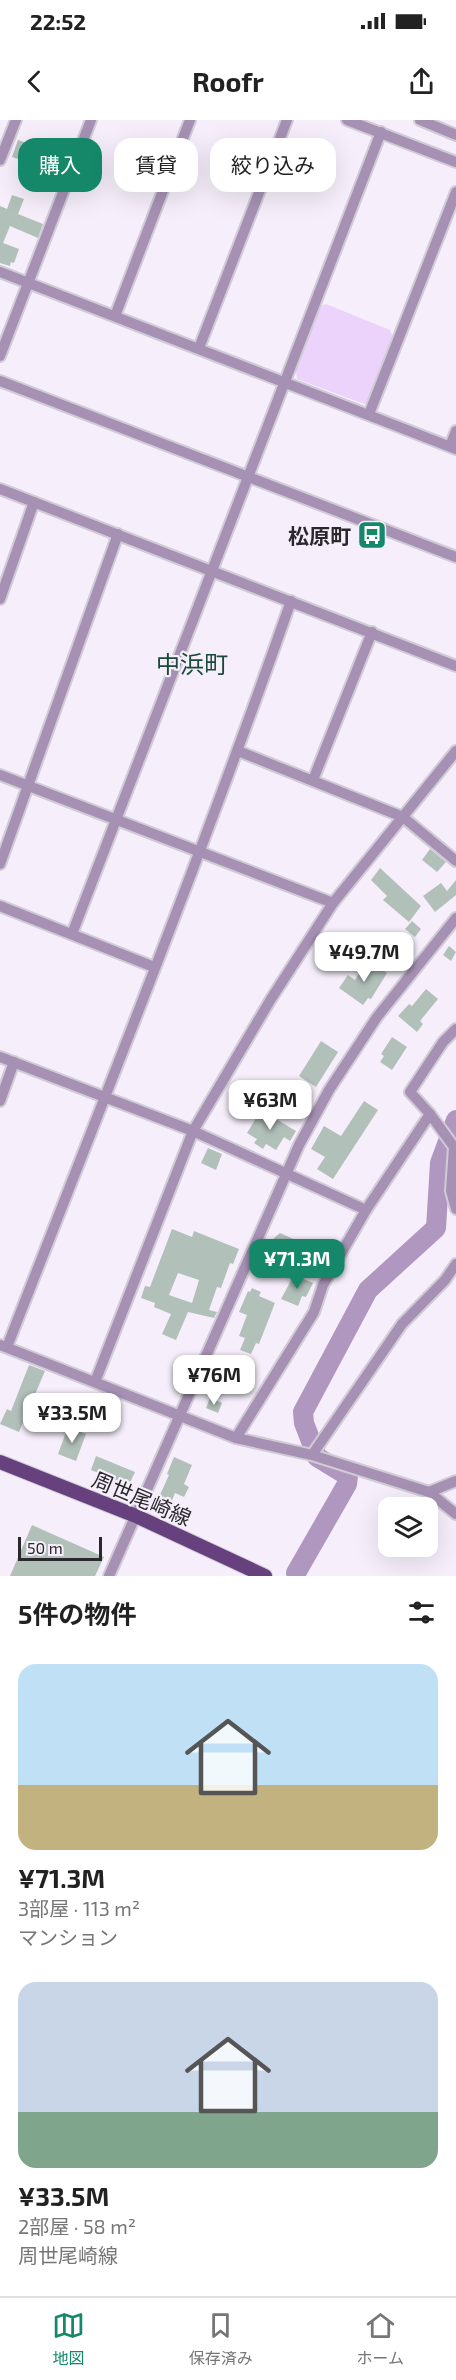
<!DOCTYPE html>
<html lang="ja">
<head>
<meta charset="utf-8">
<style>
  body { margin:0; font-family:"Exo 2","Noto Sans JP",sans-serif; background:#f6f6f6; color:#222; height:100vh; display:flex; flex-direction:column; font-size:22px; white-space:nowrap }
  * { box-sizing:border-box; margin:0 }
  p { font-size:20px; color:#767676 }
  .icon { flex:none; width:33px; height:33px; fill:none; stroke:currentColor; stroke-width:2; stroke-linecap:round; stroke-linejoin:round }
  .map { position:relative; height:1456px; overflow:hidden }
  .drawer { display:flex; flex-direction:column; background:#fff; flex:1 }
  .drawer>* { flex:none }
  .top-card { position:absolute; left:18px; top:18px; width:420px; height:54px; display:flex; gap:12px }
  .fabs { position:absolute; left:378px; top:1377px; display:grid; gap:12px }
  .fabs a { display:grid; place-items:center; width:60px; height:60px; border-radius:12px; background:#fff; box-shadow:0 6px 24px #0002; font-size:30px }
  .scale { position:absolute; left:18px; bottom:15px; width:84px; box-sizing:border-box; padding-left:6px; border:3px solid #2a282c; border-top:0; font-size:16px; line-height:21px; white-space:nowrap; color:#2a282c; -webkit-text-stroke:4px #f6effb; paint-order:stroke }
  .price { position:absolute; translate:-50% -51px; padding:0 14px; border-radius:12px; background:#fff; color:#222; font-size:20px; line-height:39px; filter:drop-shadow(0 2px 3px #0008) }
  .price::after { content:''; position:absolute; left:50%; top:36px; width:18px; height:14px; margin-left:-9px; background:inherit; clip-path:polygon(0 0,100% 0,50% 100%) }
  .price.current { background:#148868; color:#fff }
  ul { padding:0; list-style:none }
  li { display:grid; align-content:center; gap:12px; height:318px; padding:0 18px }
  li span { display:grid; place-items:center; height:186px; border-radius:18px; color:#555 }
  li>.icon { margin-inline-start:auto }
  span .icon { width:108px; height:108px; fill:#fffc; stroke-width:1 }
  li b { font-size:26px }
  h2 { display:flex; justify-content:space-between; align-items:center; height:72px; padding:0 18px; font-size:26px }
  .chip { padding:0 21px; border-radius:18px; background:#fff; box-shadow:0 6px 24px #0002; font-size:21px; line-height:54px }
  .chip.current { background:#148868; color:#fff }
  .status { display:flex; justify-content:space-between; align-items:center; height:42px; padding:0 30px; background:#fff; direction:ltr }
  .status svg { height:16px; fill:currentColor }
  header { display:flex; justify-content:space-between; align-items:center; height:78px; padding:0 18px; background:#fff; font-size:27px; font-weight:700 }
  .dock { display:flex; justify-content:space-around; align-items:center; height:84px; border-top:2px solid #e0e0e0; background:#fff; font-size:16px; color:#767676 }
  .dock a { display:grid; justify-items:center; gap:3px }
  .dock .current { color:#148868 }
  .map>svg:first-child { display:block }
  .green { fill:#ebd3fc }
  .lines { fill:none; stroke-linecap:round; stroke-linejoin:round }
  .river { stroke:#b097c0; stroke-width:20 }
  .building { fill:#b2c0ba; fill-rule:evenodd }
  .minor-casing { stroke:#d1cbd6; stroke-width:14 }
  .major-casing { stroke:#d1cbd6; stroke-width:16 }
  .minor { stroke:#a691b4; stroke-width:10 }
  .major { stroke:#67407e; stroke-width:14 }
  .labels { text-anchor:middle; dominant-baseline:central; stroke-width:4.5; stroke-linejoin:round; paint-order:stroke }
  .poi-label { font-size:21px; font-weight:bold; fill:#2a282c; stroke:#f6effb; text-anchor:end }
  .street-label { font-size:21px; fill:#2a282c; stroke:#f6effb }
  .quarter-label { font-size:24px; fill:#184939; stroke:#f6effb }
</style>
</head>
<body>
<div class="status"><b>22:52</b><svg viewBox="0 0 49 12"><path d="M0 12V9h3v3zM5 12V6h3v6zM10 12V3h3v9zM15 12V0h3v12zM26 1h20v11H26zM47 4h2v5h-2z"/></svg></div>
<header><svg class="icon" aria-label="back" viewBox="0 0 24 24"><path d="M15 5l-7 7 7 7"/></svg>Roofr<svg class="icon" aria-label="share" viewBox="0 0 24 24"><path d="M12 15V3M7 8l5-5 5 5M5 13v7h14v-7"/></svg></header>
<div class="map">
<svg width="456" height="1456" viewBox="0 0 456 1456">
  <rect width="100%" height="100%" fill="#f6effb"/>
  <!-- green -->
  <path class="green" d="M 326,184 L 390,210 L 393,217 L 369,283 L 364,284 L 297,259 L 296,251 L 318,187 Z"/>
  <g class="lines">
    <!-- river -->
    <path class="river" d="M 296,1453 L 347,1364 L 348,1356 L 317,1337 L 304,1303 L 303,1292 L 368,1170 L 436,1108 L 440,1043 L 456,1000"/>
  </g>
  <!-- building -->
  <g class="building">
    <path d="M 18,20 L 30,24 L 24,41 L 12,37 Z"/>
    <path d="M 12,75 L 24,79 L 18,94 L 43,104 L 38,118 L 10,106 L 3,123 L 19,129 L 14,143 L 11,142 L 10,146 L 0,143 L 0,86 L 7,89 Z"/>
    <path d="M 430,729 L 446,742 L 437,752 L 422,740 Z"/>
    <path d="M 380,748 L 421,786 L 409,802 L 383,780 L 387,776 L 371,760 Z"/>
    <path d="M 456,760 L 456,775 L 435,792 L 423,776 L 441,763 L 447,771 Z"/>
    <path d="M 412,801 L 421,809 L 415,817 L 405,809 Z"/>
    <path d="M 449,826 L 456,832 L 451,841 L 443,835 Z"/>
    <path d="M 367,840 L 387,853 L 371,879 L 368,878 L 363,885 L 339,868 L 348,855 L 355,860 Z"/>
    <path d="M 426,869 L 438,879 L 420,901 L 423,904 L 417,912 L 398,896 L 409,884 L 412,886 Z"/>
    <path d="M 392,917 L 407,927 L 392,950 L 380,942 L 384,936 L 381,934 Z"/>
    <path d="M 321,921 L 338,932 L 316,967 L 299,956 Z"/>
    <path d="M 364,981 L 378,990 L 333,1059 L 317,1049 L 325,1037 L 311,1029 L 324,1006 L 341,1016 Z"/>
    <path d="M 261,990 L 296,1011 L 290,1021 L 284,1017 L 276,1030 L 266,1024 L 263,1029 L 254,1023 L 257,1019 L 247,1013 Z"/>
    <path d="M 208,1028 L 222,1034 L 216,1050 L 201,1043 Z"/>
    <path d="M 172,1109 L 192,1117 L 194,1111 L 239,1129 L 233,1144 L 230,1143 L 221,1168 L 217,1167 L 209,1190 L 217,1192 L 214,1198 L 188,1192 L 176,1220 L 162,1214 L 171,1194 L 154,1187 L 155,1183 L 141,1178 L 145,1166 L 150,1167 ZM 178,1153 L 199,1160 L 192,1183 L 169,1175 Z"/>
    <path d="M 280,1113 L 300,1122 L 292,1139 L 272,1130 L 274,1118 Z"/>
    <path d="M 294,1155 L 313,1163 L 306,1177 L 302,1176 L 298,1186 L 281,1179 Z"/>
    <path d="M 252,1168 L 261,1172 L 259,1176 L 275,1183 L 259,1224 L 256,1223 L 251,1234 L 240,1230 L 245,1218 L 239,1216 L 247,1195 L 239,1192 L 248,1171 L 250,1172 Z"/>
    <path d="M 29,1245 L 45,1251 L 19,1312 L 0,1304 L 7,1289 L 11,1291 Z"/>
    <path d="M 218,1247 L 252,1262 L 247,1274 L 225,1264 L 223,1268 L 211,1262 Z"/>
    <path d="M 210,1278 L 222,1283 L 218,1293 L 206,1288 Z"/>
    <path d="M 68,1307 L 86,1314 L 76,1341 L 58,1334 Z"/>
    <path d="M 96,1336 L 135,1352 L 129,1365 L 91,1350 Z"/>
    <path d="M 174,1337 L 192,1345 L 184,1364 L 189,1367 L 184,1377 L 175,1373 L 171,1383 L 159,1377 L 169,1355 L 167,1354 Z"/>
    <path d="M 32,1405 L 104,1437 L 95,1456 L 10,1456 Z"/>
  </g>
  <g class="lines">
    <!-- minor casing -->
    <g class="minor-casing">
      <g id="minor">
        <path d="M 347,0 L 456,42"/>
        <path d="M 420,0 L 456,15"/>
        <path d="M 0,40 L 16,0"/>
        <path d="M 0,152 L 456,329"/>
        <path d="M 115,196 L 190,0"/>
        <path d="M 199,228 L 287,0"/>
        <path d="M 0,236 L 91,0"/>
        <path d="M 0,261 L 456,437"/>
        <path d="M 369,294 L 456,72"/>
        <path d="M 450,326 L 456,311"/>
        <path d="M 0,369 L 456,546"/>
        <path d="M 0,479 L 34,382"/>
        <path d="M 238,631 L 403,697 L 456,741"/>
        <path d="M 0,655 L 333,783"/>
        <path d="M 313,660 L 372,512"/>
        <path d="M 0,744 L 118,414"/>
        <path d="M 0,786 L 154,847"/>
        <path d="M 72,814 L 381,12"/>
        <path d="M 456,909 L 443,922 L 410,972 L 430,994 L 454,1027 L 451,1071 L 456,1089"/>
        <path d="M 0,937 L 193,1011 L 366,1090"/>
        <path d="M 0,981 L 14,942"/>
        <path d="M 0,1225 L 236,1318 L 312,1335 L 429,1372 L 456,1394"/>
        <path d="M 7,1227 C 104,979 203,732 291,481"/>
        <path d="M 95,1262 L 193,1011 L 271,879 L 333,783 L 456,631"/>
        <path d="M 236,1318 L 314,1192 L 323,1165 L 366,1090 L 430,994"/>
        <path d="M 312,1335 L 402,1204 L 445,1160 L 456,1144"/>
        <path d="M 429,1372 L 456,1361"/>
        <path d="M 109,1456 L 299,1025 L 329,970 L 377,897 L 456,798"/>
      </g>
    </g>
    <!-- major casing -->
    <g class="major-casing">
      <path id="major" d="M 0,1342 L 136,1396 L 265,1456"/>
    </g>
    <!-- minor -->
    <use href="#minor" class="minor"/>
    <!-- major -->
    <use href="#major" class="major"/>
  </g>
  <!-- icons -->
  <defs>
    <g id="bus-square" transform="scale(1.5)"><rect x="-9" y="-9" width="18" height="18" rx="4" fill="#148868" stroke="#f6effb"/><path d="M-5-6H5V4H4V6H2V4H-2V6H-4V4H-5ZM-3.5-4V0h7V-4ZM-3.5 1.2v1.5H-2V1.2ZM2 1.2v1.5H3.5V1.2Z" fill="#fff"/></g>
  </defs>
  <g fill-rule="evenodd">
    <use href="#bus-square" x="372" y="415"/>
  </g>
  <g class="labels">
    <!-- poi labels -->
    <g class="poi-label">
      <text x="351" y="415">松原町</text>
    </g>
    <!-- street labels -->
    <g class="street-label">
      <text transform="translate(142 1378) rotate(23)">周世尾崎線</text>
    </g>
    <!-- quarter labels -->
    <g class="quarter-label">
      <text x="192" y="543">中浜町</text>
    </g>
  </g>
</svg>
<div class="fabs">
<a><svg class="icon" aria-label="layers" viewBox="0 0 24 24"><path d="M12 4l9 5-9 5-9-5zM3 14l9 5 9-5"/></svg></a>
</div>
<div class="scale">50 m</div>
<b class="price" style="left:364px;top:863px">¥49.7M</b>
<b class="price" style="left:270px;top:1011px">¥63M</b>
<b class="price current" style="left:297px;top:1170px">¥71.3M</b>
<b class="price" style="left:214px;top:1286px">¥76M</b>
<b class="price" style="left:72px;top:1324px">¥33.5M</b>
<div class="top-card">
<a class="chip current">購入</a>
<a class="chip">賃貸</a>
<a class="chip">絞り込み</a>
</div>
</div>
<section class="drawer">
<h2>5件の物件<svg class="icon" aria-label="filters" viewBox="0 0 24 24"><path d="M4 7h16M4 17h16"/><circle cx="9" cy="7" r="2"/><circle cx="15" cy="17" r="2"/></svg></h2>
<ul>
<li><span style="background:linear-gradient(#bfe0f5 65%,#c2b280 0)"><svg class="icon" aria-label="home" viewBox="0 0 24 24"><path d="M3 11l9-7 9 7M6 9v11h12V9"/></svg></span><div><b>¥71.3M</b><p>3部屋 · 113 m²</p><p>マンション</p></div></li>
<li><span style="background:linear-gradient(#c9d6e8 70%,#7fa58c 0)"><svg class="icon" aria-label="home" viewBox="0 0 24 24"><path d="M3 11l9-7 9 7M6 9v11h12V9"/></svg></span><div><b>¥33.5M</b><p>2部屋 · 58 m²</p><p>周世尾崎線</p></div></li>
</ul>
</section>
<nav class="dock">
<a class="current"><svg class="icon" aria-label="map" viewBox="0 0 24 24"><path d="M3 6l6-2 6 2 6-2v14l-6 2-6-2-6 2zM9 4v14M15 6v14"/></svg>地図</a>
<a><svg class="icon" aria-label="saved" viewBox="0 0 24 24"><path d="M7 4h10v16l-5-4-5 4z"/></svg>保存済み</a>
<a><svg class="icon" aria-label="home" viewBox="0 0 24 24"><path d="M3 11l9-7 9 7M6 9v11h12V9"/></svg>ホーム</a>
</nav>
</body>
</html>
